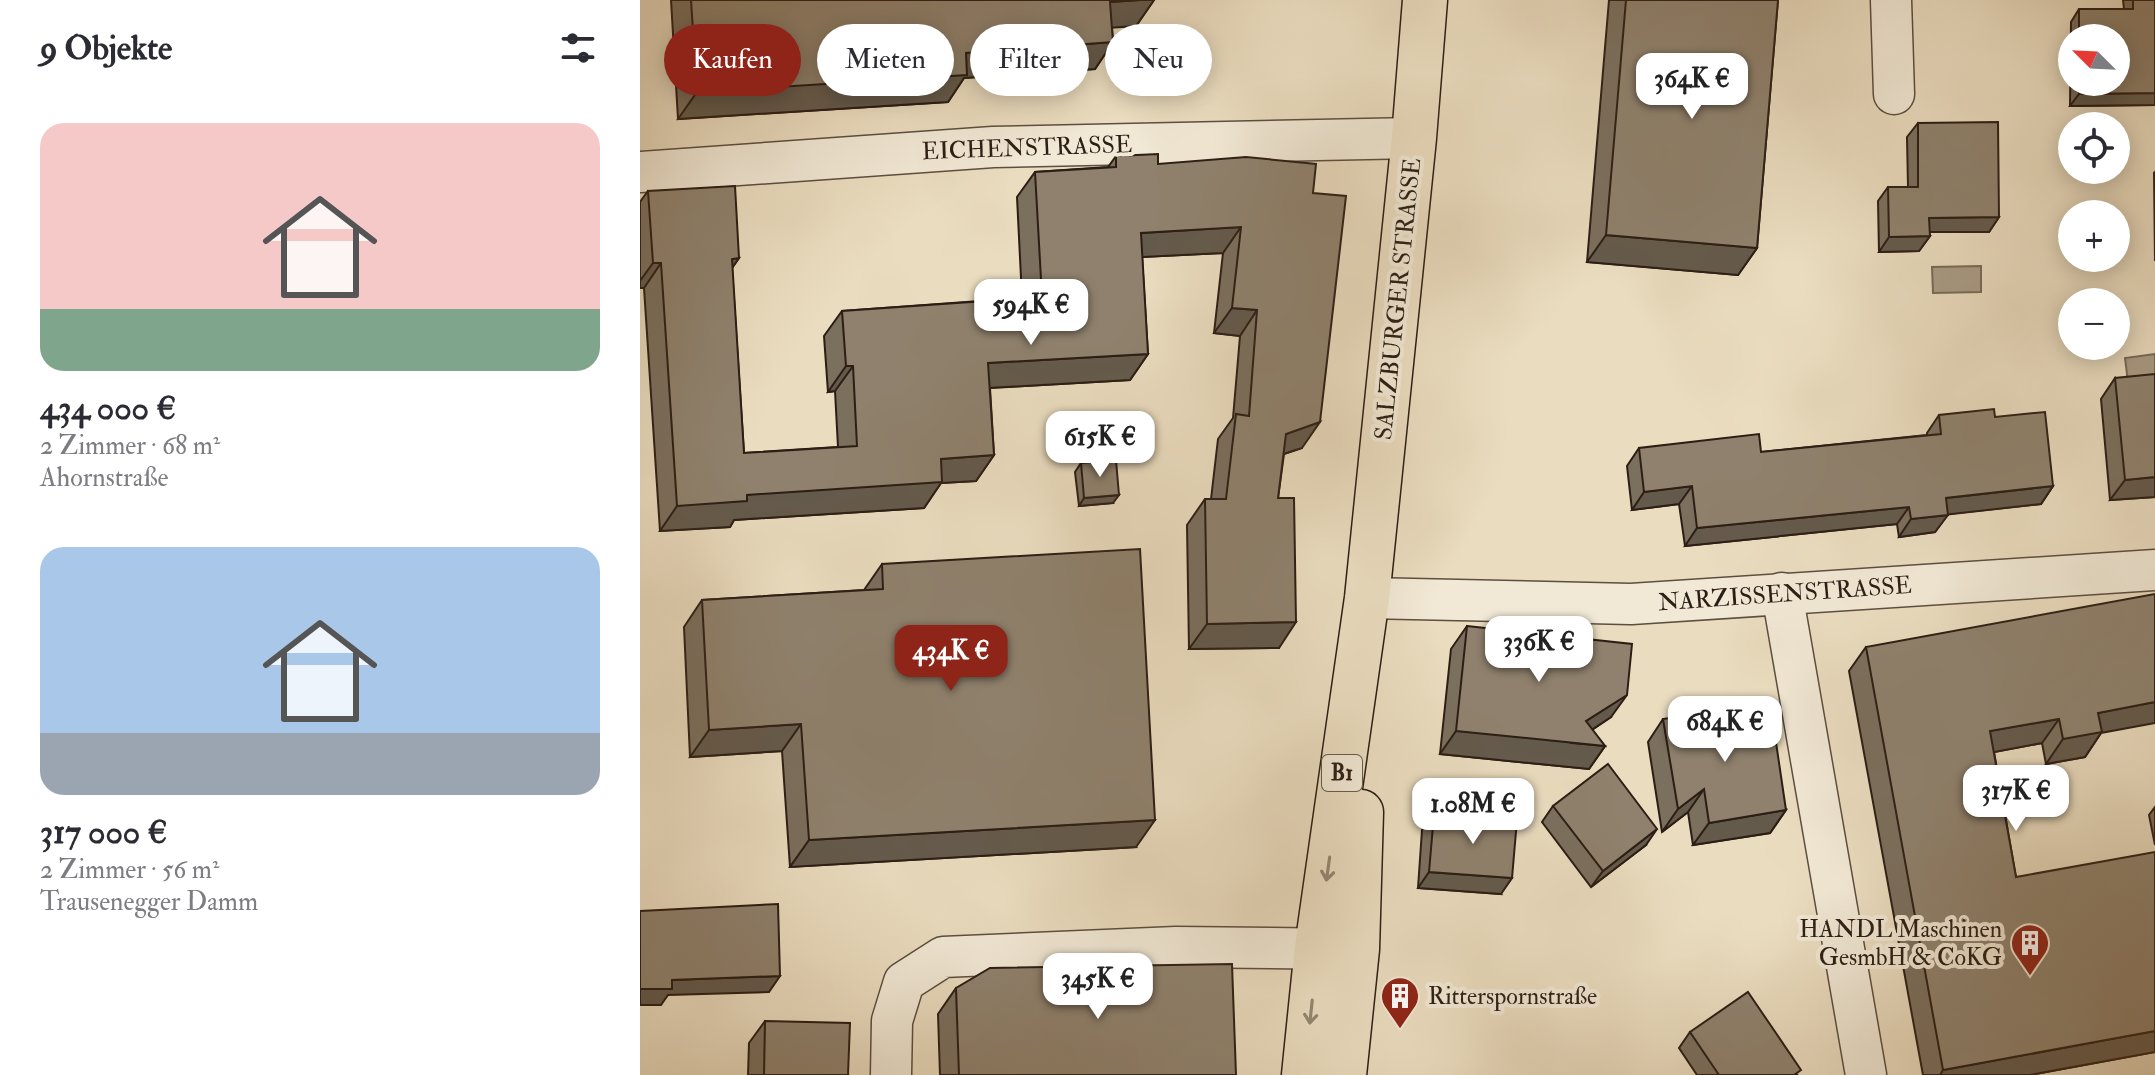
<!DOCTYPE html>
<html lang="de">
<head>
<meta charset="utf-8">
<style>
  body { margin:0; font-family:"IM FELL Double Pica",serif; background:#f7f7f7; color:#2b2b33; height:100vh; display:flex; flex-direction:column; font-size:30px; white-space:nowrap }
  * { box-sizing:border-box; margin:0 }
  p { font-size:26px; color:#7c7c81 }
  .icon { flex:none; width:44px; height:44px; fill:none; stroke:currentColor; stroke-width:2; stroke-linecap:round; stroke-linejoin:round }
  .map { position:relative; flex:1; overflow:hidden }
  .drawer { display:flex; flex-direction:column; background:#fff; width:640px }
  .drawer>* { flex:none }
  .top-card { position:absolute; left:24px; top:24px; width:760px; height:72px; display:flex; gap:16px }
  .needle { width:52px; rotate:294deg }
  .buttons { position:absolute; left:1418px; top:24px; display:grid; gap:16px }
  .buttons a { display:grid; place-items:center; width:72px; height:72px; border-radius:50%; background:#fff; box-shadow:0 4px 20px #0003; font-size:40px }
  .price { position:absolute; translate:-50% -68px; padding:0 18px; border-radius:16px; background:#fff; color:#222; font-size:26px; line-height:52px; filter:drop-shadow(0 2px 4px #0008) }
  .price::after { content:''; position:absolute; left:50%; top:48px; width:24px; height:18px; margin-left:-12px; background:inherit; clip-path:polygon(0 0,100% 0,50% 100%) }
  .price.active { background:#8f2418; color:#fff }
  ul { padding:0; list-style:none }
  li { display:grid; align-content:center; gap:16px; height:424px; padding:0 40px }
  li span { display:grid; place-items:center; height:248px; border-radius:24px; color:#555 }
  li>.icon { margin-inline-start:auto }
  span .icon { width:144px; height:144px; fill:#fffc; stroke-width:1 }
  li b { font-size:34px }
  h2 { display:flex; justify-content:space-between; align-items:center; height:96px; padding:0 40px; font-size:34px }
  .chip { padding:0 28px; border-radius:36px; background:#fff; box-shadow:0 4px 20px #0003; font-size:28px; line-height:72px }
  .chip.active { background:#8f2418; color:#fff }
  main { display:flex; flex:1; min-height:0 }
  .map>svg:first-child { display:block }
  .water { fill:#a99b85; stroke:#776958; stroke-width:2 }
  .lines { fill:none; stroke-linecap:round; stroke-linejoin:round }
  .minor-casing { stroke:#5c4e40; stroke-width:43 }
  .primary-casing { stroke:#2c1e15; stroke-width:47 }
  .minor { stroke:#f1e8d5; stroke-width:40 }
  .primary { stroke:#eadcbf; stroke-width:44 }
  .wall { fill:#7b6f5e; stroke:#2c1e15; stroke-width:2; fill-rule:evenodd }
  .shaded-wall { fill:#645a4c; stroke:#2c1e15; stroke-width:2 }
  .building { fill:#8f816d; stroke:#2c1e15; stroke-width:2 }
  .oneway { stroke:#948672 }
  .labels { text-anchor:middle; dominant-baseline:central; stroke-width:8; stroke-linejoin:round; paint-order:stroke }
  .shield { fill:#f1e8d5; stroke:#675b4f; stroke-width:2 }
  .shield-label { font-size:22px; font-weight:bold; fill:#2c1e15 }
  .street-label { font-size:24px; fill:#2c1e15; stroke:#f1e8d5 }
  .poi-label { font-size:24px; fill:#2c1e15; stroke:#f1e8d5; text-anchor:end }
</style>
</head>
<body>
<main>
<section class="drawer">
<h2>9 Objekte<svg class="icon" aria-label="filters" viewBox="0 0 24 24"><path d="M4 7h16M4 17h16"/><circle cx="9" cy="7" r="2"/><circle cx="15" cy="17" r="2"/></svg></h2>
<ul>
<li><span style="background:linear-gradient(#f6c9c9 75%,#7fa58c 0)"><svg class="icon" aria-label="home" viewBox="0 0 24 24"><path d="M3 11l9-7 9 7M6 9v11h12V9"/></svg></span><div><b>434 000 €</b><p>2 Zimmer · 68 m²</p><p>Ahornstraße</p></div></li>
<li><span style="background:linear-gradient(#a9c7e8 75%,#9aa5b1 0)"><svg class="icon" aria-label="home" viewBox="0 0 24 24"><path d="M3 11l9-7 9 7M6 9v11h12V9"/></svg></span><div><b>317 000 €</b><p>2 Zimmer · 56 m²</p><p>Trausenegger Damm</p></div></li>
</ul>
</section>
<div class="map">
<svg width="1515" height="1075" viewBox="0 0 1515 1075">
  <rect width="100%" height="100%" fill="#eadcbf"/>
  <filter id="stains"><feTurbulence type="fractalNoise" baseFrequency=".0025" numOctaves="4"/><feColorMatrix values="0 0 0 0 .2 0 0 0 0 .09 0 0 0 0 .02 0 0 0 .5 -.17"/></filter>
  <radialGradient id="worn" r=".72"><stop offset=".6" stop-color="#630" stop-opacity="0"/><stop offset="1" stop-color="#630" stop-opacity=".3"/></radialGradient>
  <!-- water -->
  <g class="water">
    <path d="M 1341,266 L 1341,292 L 1293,293 L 1292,267 Z"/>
    <path d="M 1515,354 L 1515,379 L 1488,382 L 1485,358 Z"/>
  </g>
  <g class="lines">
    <!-- minor casing -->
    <g class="minor-casing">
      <g id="minor">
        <path d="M 1251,0 L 1254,94"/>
        <path d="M 0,172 L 353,147 L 774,138"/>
        <path d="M 1142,593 L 1226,1075"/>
        <path d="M 727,598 L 991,604 L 1515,570"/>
        <path d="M 251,1075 L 252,1021 L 264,982 L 303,957 L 536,947 L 709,949"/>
      </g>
    </g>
    <!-- primary casing -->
    <g class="primary-casing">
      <g id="primary">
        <path d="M 664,1075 L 677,948 L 727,598 L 774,138 L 785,0"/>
        <path d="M 704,1075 L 717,949 L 721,812"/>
      </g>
    </g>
    <!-- minor -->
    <use href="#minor" class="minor"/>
    <!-- primary -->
    <use href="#primary" class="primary"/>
  </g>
  <!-- wall -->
  <g class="wall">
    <path d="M 31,0 L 514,0 L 496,26 L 472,27 L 473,42 L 455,69 L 324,78 L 308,102 L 38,119 Z"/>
    <path d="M 969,0 L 1138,0 L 1117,248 L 1098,275 L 947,262 Z"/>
    <path d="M 1483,0 L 1515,0 L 1515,105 L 1430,106 L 1431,22 L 1439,9 L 1484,9 ZM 1432,38 L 1476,38 L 1476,82 L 1432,82 Z"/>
    <path d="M 1278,123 L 1359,217 L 1349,232 L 1289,232 L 1290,236 L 1279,251 L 1239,252 L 1238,201 L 1248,187 L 1268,187 L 1267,137 Z"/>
    <path d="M 476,156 L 673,193 L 662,448 L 644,454 L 638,498 L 639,648 L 549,649 L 547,525 L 565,499 L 571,499 L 578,439 L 593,418 L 600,336 L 574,333 L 583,253 L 502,257 L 508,354 L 490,380 L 350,388 L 354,455 L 336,481 L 301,483 L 284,508 L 94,520 L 90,527 L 20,531 L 4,288 L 0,288 L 0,202 L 8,191 L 99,258 L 92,268 L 104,453 L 198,447 L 195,391 L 188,392 L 184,336 L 202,311 L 382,298 L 377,197 L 395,172 L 468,167 Z"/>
    <path d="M 1515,172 L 1515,261 L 1514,173 Z"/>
    <path d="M 1475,378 L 1515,497 L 1470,500 L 1461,399 Z"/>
    <path d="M 1299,415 L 1355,417 L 1413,486 L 1401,504 L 1308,514 L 1295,532 L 1259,537 L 1257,524 L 1045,546 L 1039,504 L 992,510 L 987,466 L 999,448 L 1121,452 L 1287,435 L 1287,433 Z"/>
    <path d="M 441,463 L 473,503 L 439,506 L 435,472 Z"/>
    <path d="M 242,564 L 496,847 L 150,867 L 142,751 L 50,757 L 44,627 L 62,600 L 224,590 Z"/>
    <path d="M 827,626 L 971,717 L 952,730 L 965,746 L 949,769 L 800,754 L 811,649 Z"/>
    <path d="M 1226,647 L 1461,733 L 1445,757 L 1406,764 L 1402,743 L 1354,752 L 1376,877 L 1515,1052 L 1390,1075 L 1283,1075 L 1209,671 Z"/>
    <path d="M 1023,719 L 1103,726 L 1146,810 L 1130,833 L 1053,845 L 1048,812 L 1022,832 L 1008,742 Z"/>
    <path d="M 913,806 L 1006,845 L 951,887 L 902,822 Z"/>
    <path d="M 1515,807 L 1515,845 L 1509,815 Z"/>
    <path d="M 794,814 L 861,894 L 778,888 L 782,830 Z"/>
    <path d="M 316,988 L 596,1075 L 300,1075 L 298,1014 Z"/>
    <path d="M 125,1021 L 208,1075 L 108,1075 L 109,1043 Z"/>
    <path d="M 1050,1032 L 1158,1075 L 1057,1075 L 1039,1048 Z"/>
  </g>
  <!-- shaded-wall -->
  <g class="shaded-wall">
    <path d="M 500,0 L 514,0 L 496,26 L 452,29 L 470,2 Z"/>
    <path d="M 473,42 L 455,69 L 324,78 L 308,102 L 38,119 L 57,92 L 326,53 Z"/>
    <path d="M 1515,93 L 1515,105 L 1430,106 L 1439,94 Z"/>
    <path d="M 1359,217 L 1349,232 L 1279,232 L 1289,218 Z"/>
    <path d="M 601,227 L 583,253 L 483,258 L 501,233 Z"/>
    <path d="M 966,235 L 1117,248 L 1098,275 L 947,262 Z"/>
    <path d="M 1290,236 L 1279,251 L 1239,252 L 1249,237 Z"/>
    <path d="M 99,258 L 81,284 L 92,259 Z"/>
    <path d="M 13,263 L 21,263 L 4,288 L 0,288 L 0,281 Z"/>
    <path d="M 592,308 L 617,310 L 600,336 L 574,333 Z"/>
    <path d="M 508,354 L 490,380 L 330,389 L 348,363 Z"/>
    <path d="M 206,366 L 213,366 L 195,391 L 188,392 Z"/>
    <path d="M 680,422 L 662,448 L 628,459 L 646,434 Z"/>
    <path d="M 354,455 L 336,481 L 301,483 L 284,508 L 94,520 L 90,527 L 20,531 L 37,506 L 107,495 L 301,459 Z"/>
    <path d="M 1515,477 L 1515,497 L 1470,500 L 1485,480 Z"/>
    <path d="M 1052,486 L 1039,504 L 992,510 L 1004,492 Z"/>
    <path d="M 1413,486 L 1401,504 L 1294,516 L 1306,498 Z"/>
    <path d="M 479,495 L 473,503 L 439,506 L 444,498 Z"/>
    <path d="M 1269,507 L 1257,524 L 1045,546 L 1057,528 Z"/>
    <path d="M 1308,515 L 1295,532 L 1259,537 L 1271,519 Z"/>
    <path d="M 656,622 L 639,648 L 549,649 L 567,624 Z"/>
    <path d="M 987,695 L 971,717 L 932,743 L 965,746 L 949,769 L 800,754 L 816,731 L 946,721 Z"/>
    <path d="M 1515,702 L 1515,723 L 1461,733 L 1445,757 L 1406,764 L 1423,739 L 1458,713 Z"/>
    <path d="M 1419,719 L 1402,743 L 1333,756 L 1350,731 Z"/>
    <path d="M 161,724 L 142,751 L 50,757 L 69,730 Z"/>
    <path d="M 1064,789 L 1048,812 L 1022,832 L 1038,809 Z"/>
    <path d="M 1146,810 L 1130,833 L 1053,845 L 1069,823 Z"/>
    <path d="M 515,820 L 496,847 L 150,867 L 169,840 Z"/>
    <path d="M 1017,829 L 1006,845 L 951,887 L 963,871 Z"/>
    <path d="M 789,872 L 872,878 L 861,894 L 778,888 Z"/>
    <path d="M 140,976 L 129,992 L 28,995 L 21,1005 L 0,1005 L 0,989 L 32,980 Z"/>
    <path d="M 1515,1031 L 1515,1052 L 1390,1075 L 1300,1075 L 1303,1070 Z"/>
  </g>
  <!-- building -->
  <g class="building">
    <path d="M 51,0 L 500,0 L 470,2 L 473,42 L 326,53 L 327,75 L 57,92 Z"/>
    <path d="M 986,0 L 1138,0 L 1117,248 L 966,235 Z"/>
    <path d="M 1493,0 L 1515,0 L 1515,93 L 1439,94 L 1439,82 L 1476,82 L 1476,38 L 1439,38 L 1439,9 L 1493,9 Z"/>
    <path d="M 1358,122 L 1359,217 L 1289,218 L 1290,236 L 1249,237 L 1248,187 L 1278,187 L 1278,123 Z"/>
    <path d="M 518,154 L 518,164 L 606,157 L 676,164 L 673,193 L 706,196 L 680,422 L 646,434 L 638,498 L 654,498 L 656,622 L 567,624 L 565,499 L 586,499 L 596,414 L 609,416 L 617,310 L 592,308 L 601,227 L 501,233 L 508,354 L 348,363 L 354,455 L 301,459 L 302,482 L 107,495 L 107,501 L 37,506 L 21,263 L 13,263 L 8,191 L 95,186 L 99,258 L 92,259 L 104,453 L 217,446 L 213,366 L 206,366 L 202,311 L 402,297 L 395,172 L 476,167 L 476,156 Z"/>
    <path d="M 1515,374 L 1515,477 L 1485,480 L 1475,378 Z"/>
    <path d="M 1354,409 L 1355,417 L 1405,412 L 1413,486 L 1306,498 L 1308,515 L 1271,519 L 1269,507 L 1057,528 L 1052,486 L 1004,492 L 999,448 L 1119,434 L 1121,452 L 1301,434 L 1299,415 Z"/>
    <path d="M 476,460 L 479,495 L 444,498 L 441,463 Z"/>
    <path d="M 500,549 L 515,820 L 169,840 L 161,724 L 69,730 L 62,600 L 243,589 L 242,564 Z"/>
    <path d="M 1515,594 L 1515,702 L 1458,713 L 1462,732 L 1423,739 L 1419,719 L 1350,731 L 1376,877 L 1515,852 L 1515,1031 L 1303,1070 L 1226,647 Z"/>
    <path d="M 827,626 L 992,644 L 987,695 L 946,721 L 965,746 L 816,731 Z"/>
    <path d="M 1100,707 L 1103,726 L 1133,722 L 1146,810 L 1069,823 L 1064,789 L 1038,809 L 1023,719 Z"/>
    <path d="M 968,764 L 1017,829 L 963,871 L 913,806 Z"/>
    <path d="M 794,814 L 877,820 L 872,878 L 789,872 Z"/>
    <path d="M 138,904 L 140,976 L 32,980 L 32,989 L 0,989 L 0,911 Z"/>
    <path d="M 592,964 L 596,1075 L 319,1075 L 316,988 L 350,968 Z"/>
    <path d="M 1108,992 L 1161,1070 L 1154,1075 L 1079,1075 L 1050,1032 Z"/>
    <path d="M 125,1021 L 210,1023 L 208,1075 L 124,1075 Z"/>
  </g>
  <!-- one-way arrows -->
  <defs><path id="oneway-shaft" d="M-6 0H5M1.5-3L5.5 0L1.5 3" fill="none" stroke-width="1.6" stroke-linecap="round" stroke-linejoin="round" transform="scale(2)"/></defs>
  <g class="oneway">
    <use href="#oneway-shaft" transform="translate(688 869) rotate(98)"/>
    <use href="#oneway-shaft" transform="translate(671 1012) rotate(96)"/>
  </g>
  <!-- icons -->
  <defs>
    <g id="building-pin" transform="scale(2)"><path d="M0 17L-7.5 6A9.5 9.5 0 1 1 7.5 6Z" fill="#8f2418" stroke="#f1e8d5"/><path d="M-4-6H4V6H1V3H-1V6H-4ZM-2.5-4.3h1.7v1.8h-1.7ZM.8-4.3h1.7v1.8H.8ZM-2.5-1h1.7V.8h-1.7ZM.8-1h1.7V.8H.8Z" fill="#fff"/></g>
  </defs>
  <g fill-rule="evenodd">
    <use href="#building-pin" x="1390" y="943"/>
    <use href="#building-pin" x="760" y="996"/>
  </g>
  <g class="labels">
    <!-- shield labels -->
    <rect class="shield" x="682" y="755" width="40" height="36" rx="6"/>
    <g class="shield-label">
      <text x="702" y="773">B1</text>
    </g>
    <!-- street labels -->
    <g class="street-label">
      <text transform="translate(387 148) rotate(-2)">EICHENSTRASSE</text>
      <text transform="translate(758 299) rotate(-84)">SALZBURGER STRASSE</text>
      <text transform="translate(1145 594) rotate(-4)">NARZISSENSTRASSE</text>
    </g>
    <!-- poi labels -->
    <g class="poi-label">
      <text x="1362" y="929">HANDL Maschinen<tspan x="1362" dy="28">GesmbH &amp; CoKG</tspan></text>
      <text x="788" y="996" text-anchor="start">Ritterspornstraße</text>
    </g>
  </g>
  <rect width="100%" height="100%" filter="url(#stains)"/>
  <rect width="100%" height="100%" fill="url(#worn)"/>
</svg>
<div class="buttons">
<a><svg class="needle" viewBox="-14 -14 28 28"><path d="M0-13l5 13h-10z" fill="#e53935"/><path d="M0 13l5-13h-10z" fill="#7c7c81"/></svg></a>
<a><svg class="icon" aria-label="locate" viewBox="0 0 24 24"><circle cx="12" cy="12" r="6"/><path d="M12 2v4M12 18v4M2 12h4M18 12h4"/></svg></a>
<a>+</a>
<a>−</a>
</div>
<b class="price" style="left:1052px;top:121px">364K €</b>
<b class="price" style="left:391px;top:347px">594K €</b>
<b class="price" style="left:460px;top:479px">615K €</b>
<b class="price" style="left:899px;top:684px">336K €</b>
<b class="price active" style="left:311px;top:693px">434K €</b>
<b class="price" style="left:1085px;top:764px">684K €</b>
<b class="price" style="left:1376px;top:833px">317K €</b>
<b class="price" style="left:833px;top:846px">1.08M €</b>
<b class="price" style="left:458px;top:1021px">345K €</b>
<div class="top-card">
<a class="chip active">Kaufen</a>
<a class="chip">Mieten</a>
<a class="chip">Filter</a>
<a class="chip">Neu</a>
</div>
</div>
</main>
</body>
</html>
